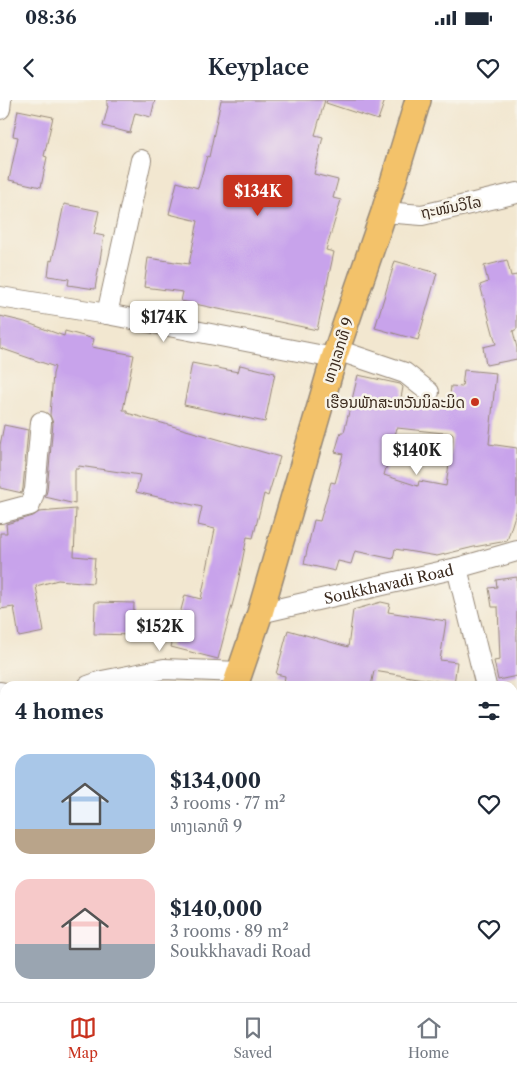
<!DOCTYPE html>
<html lang="en">
<head>
<meta charset="utf-8">
<style>
  body { margin:0; font-family:"Libre Caslon Text","Noto Sans Lao",serif; background:#f2f2f3; color:#1f2937; height:100vh; display:flex; flex-direction:column; font-size:19px; white-space:nowrap }
  * { box-sizing:border-box; margin:0 }
  p { font-size:16px; color:#747a83 }
  .icon { flex:none; width:28px; height:28px; fill:none; stroke:currentColor; stroke-width:2; stroke-linecap:round; stroke-linejoin:round }
  .map { position:relative; flex:1; overflow:hidden }
  .panel { position:absolute; left:0px; top:581px; width:518px; height:321px; display:flex; flex-direction:column; background:#fff; border-radius:15px 15px 0 0; box-shadow:0 5px 20px #0002 }
  .panel>* { flex:none }
  .price { position:absolute; translate:-50% -42px; padding:0 11px; border-radius:5px; background:#fff; color:#222; font-size:16px; line-height:32px; filter:drop-shadow(0 1px 2px #0008) }
  .price::after { content:''; position:absolute; left:50%; top:30px; width:15px; height:11px; margin-left:-8px; background:inherit; clip-path:polygon(0 0,100% 0,50% 100%) }
  .price.current { background:#c8321e; color:#fff }
  ul { padding:0; list-style:none }
  li { display:flex; align-items:center; gap:15px; height:125px; padding:0 15px }
  li span { display:grid; place-items:center; flex:none; width:140px; height:100px; border-radius:15px; color:#555 }
  li>.icon { margin-inline-start:auto }
  span .icon { width:60px; height:60px; fill:#fffc; stroke-width:1 }
  li b { font-size:21px }
  h2 { display:flex; justify-content:space-between; align-items:center; height:60px; padding:0 15px; font-size:21px }
  .status { display:flex; justify-content:space-between; align-items:center; height:35px; padding:0 25px; background:#fff; direction:ltr }
  .status svg { height:14px; fill:currentColor }
  header { display:flex; justify-content:space-between; align-items:center; height:65px; padding:0 15px; background:#fff; font-size:22px; font-weight:600 }
  .tabs { display:flex; justify-content:space-around; align-items:center; height:70px; border-top:1px solid #e0e1e3; background:#fff; font-size:14px; color:#747a83 }
  .tabs a { display:grid; justify-items:center; gap:2px }
  .tabs .current { color:#c8321e }
  .map>svg:first-child { display:block }
  .building { fill:#c8a3eb; fill-rule:evenodd }
  .lines { fill:none; stroke-linecap:round; stroke-linejoin:round }
  .minor-casing { stroke:#968877; stroke-width:22 }
  .major-casing { stroke:#968877; stroke-width:28 }
  .minor { stroke:#fff; stroke-width:20 }
  .major { stroke:#f3c26a; stroke-width:25 }
  .poi-dot { fill:#c8321e; stroke:#f7f3e8; stroke-width:2 }
  .labels { text-anchor:middle; dominant-baseline:central; stroke-width:5; stroke-linejoin:round; paint-order:stroke }
  .street-label { font-size:15px; fill:#3b2a1e; stroke:#f7f3e8 }
  .poi-label { font-size:15px; fill:#3b2a1e; stroke:#f7f3e8; text-anchor:end }
</style>
</head>
<body>
<div class="status"><b>08:36</b><svg viewBox="0 0 49 12"><path d="M0 12V9h3v3zM5 12V6h3v6zM10 12V3h3v9zM15 12V0h3v12zM26 1h20v11H26zM47 4h2v5h-2z"/></svg></div>
<header><svg class="icon" aria-label="back" viewBox="0 0 24 24"><path d="M15 5l-7 7 7 7"/></svg>Keyplace<svg class="icon" aria-label="heart" viewBox="0 0 24 24"><path d="M12 20l-8-8c-3-5 5-10 8-4 3-6 11-1 8 4z"/></svg></header>
<div class="map">
<svg width="517" height="902" viewBox="0 0 517 902">
  <rect width="100%" height="100%" fill="#f7f3e8"/>
  <filter id="ink" filterUnits="userSpaceOnUse"><feTurbulence type="fractalNoise" baseFrequency=".02" numOctaves="2"/><feDisplacementMap in="SourceGraphic" scale="10" xChannelSelector="R" yChannelSelector="G"/><feConvolveMatrix kernelMatrix="1 2 1 2 8 2 1 2 1" color-interpolation-filters="sRGB"/></filter>
  <filter id="wash" filterUnits="userSpaceOnUse"><feTurbulence type="fractalNoise" baseFrequency=".0096" numOctaves="4" result="noise"/><feDisplacementMap in="SourceGraphic" scale="20" xChannelSelector="R" yChannelSelector="G"/><feGaussianBlur stdDeviation="1.12" result="paint"/><feColorMatrix in="noise" values="0 0 0 0 0 0 0 0 0 0 0 0 0 0 0 0 0 1.4 0 .05"/><feComposite in="paint" operator="in"/></filter>
  <g filter="url(#wash)">
    <rect width="100%" height="100%" fill="#f2e7d0"/>
    <g id="blocks">
      <!-- building -->
      <g class="building">
        <path d="M 107,0 L 155,0 L 151,17 L 135,13 L 130,33 L 103,26 L 108,6 L 107,6 Z"/>
        <path d="M 221,0 L 325,0 L 315,35 L 323,37 L 314,74 L 338,80 L 333,98 L 341,100 L 326,150 L 334,152 L 317,230 L 181,201 L 183,192 L 144,187 L 148,158 L 189,164 L 198,121 L 169,114 L 177,82 L 198,88 L 207,56 L 209,57 Z"/>
        <path d="M 327,0 L 385,0 L 378,20 L 326,3 Z"/>
        <path d="M 18,10 L 53,17 L 44,56 L 47,57 L 41,87 L 9,80 L 18,37 L 13,36 Z"/>
        <path d="M 64,104 L 99,111 L 94,134 L 104,136 L 95,189 L 68,185 L 69,179 L 48,176 L 50,160 L 52,161 Z"/>
        <path d="M 507,160 L 511,176 L 517,175 L 517,229 L 513,231 L 517,248 L 517,259 L 486,265 L 483,247 L 496,244 L 480,185 L 488,182 L 484,166 Z"/>
        <path d="M 395,161 L 437,173 L 418,240 L 375,228 Z"/>
        <path d="M 0,216 L 25,222 L 64,236 L 65,231 L 94,239 L 92,247 L 134,255 L 123,310 L 127,310 L 127,313 L 280,357 L 268,396 L 264,394 L 253,438 L 247,437 L 237,487 L 218,559 L 171,547 L 185,495 L 201,499 L 215,429 L 198,425 L 202,407 L 136,392 L 140,375 L 79,366 L 78,369 L 75,369 L 75,404 L 45,397 L 47,391 L 53,323 L 50,315 L 53,274 L 55,267 L 0,248 Z"/>
        <path d="M 192,263 L 238,272 L 240,265 L 275,273 L 265,322 L 184,305 Z"/>
        <path d="M 464,270 L 496,273 L 489,344 L 517,348 L 517,409 L 507,441 L 474,447 L 437,456 L 395,449 L 393,459 L 355,451 L 351,464 L 338,461 L 335,471 L 304,464 L 314,420 L 320,421 L 331,382 L 335,383 L 343,354 L 335,352 L 341,332 L 344,332 L 358,275 L 400,284 L 403,287 L 401,298 L 420,300 L 428,304 L 436,302 L 449,303 L 451,286 L 462,287 ZM 397,328 L 453,334 L 446,386 L 419,381 L 418,386 L 384,375 Z"/>
        <path d="M 4,325 L 28,330 L 23,388 L 22,393 L 0,388 L 0,345 Z"/>
        <path d="M 76,409 L 74,456 L 95,458 L 93,483 L 58,480 L 36,486 L 44,532 L 19,537 L 14,507 L 0,509 L 0,433 L 7,433 L 6,424 L 33,416 L 39,412 Z"/>
        <path d="M 517,477 L 517,576 L 498,580 L 494,561 L 500,560 L 498,507 L 492,507 L 489,488 L 497,487 L 496,480 Z"/>
        <path d="M 95,502 L 134,503 L 133,535 L 94,534 Z"/>
        <path d="M 381,502 L 390,504 L 388,512 L 446,521 L 440,560 L 457,562 L 454,584 L 374,571 L 371,586 L 297,586 L 284,583 L 285,576 L 276,574 L 288,530 L 348,547 L 353,510 Z"/>
      </g>
    </g>
  </g>
  <g filter="url(#ink)">
    <use href="#blocks" fill-opacity="0" stroke="#968877" stroke-width="1"/>
    <g class="lines">
      <!-- minor casing -->
      <g class="minor-casing">
        <g id="minor">
          <path d="M 0,9 L 1,0"/>
          <path d="M 384,112 L 422,115 L 517,93"/>
          <path d="M 0,197 L 107,214 L 334,258"/>
          <path d="M 107,214 L 141,60"/>
          <path d="M 337,250 L 405,273 L 429,292"/>
          <path d="M 0,413 L 30,405 L 35,390 L 41,322"/>
          <path d="M 457,468 L 486,586"/>
          <path id="s1" d="M 260,513 L 457,468 L 517,451"/>
          <path d="M 88,586 L 102,581 L 164,569 L 240,572"/>
          <path d="M 0,592 L 5,593"/>
          <path d="M 0,621 L 5,619"/>
          <path d="M 0,676 L 5,676"/>
          <path d="M 512,693 L 517,712"/>
          <path d="M 512,789 L 517,789"/>
        </g>
      </g>
      <!-- major casing -->
      <g class="major-casing">
        <g id="major">
          <path d="M 235,586 L 260,513 L 334,258 L 384,112 L 418,0"/>
          <path d="M 135,902 L 136,898"/>
        </g>
      </g>
      <!-- minor -->
      <use href="#minor" class="minor"/>
      <!-- major -->
      <use href="#major" class="major"/>
    </g>
  </g>
  <!-- markers -->
  <circle class="poi-dot" cx="475" cy="302" r="5"/>
  <g class="labels">
    <!-- street labels -->
    <g class="street-label">
      <text transform="translate(451 107) rotate(-11)">ຖະໜົນວິໄລ</text>
      <text transform="translate(338 250) rotate(-72)">ທາງເລກທີ 9</text>
      <text stroke="none"><textPath href="#s1" startOffset="132">Soukkhavadi Road</textPath></text>
    </g>
    <!-- poi labels -->
    <g class="poi-label">
      <text x="465" y="302">ເຮືອນພັກສະຫວັນນິລະມິດ</text>
    </g>
  </g>
</svg>
<b class="price current" style="left:258px;top:117px">$134K</b>
<b class="price" style="left:164px;top:243px">$174K</b>
<b class="price" style="left:417px;top:376px">$140K</b>
<b class="price" style="left:160px;top:552px">$152K</b>
<section class="panel">
<h2>4 homes<svg class="icon" aria-label="filters" viewBox="0 0 24 24"><path d="M4 7h16M4 17h16"/><circle cx="9" cy="7" r="2"/><circle cx="15" cy="17" r="2"/></svg></h2>
<ul>
<li><span style="background:linear-gradient(#a9c7e8 75%,#b9a48a 0)"><svg class="icon" aria-label="home" viewBox="0 0 24 24"><path d="M3 11l9-7 9 7M6 9v11h12V9"/></svg></span><div><b>$134,000</b><p>3 rooms · 77 m²</p><p>ທາງເລກທີ 9</p></div><svg class="icon" aria-label="heart" viewBox="0 0 24 24"><path d="M12 20l-8-8c-3-5 5-10 8-4 3-6 11-1 8 4z"/></svg></li>
<li><span style="background:linear-gradient(#f6c9c9 65%,#9aa5b1 0)"><svg class="icon" aria-label="home" viewBox="0 0 24 24"><path d="M3 11l9-7 9 7M6 9v11h12V9"/></svg></span><div><b>$140,000</b><p>3 rooms · 89 m²</p><p>Soukkhavadi Road</p></div><svg class="icon" aria-label="heart" viewBox="0 0 24 24"><path d="M12 20l-8-8c-3-5 5-10 8-4 3-6 11-1 8 4z"/></svg></li>
</ul>
</section>
</div>
<nav class="tabs">
<a class="current"><svg class="icon" aria-label="map" viewBox="0 0 24 24"><path d="M3 6l6-2 6 2 6-2v14l-6 2-6-2-6 2zM9 4v14M15 6v14"/></svg>Map</a>
<a><svg class="icon" aria-label="saved" viewBox="0 0 24 24"><path d="M7 4h10v16l-5-4-5 4z"/></svg>Saved</a>
<a><svg class="icon" aria-label="home" viewBox="0 0 24 24"><path d="M3 11l9-7 9 7M6 9v11h12V9"/></svg>Home</a>
</nav>
</body>
</html>
